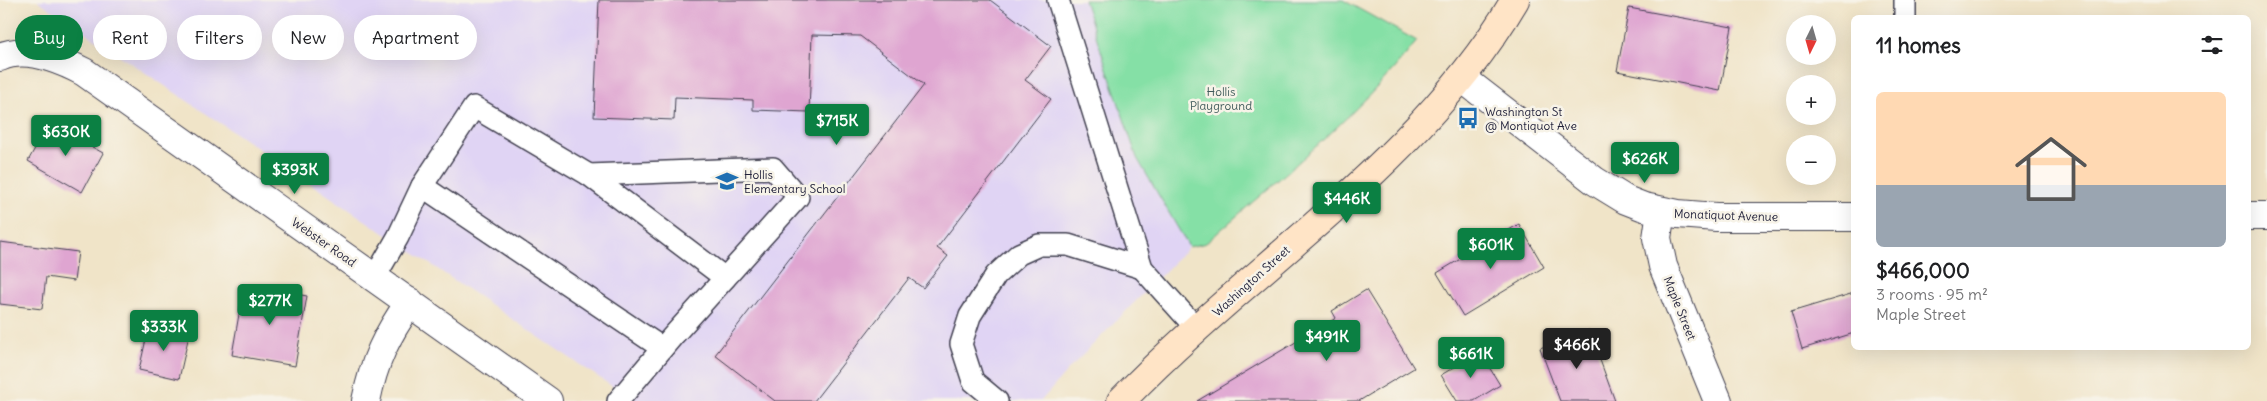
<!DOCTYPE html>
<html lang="en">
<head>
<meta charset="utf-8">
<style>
  body { margin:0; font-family:Delius,sans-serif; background:#f2f2f2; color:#202124; height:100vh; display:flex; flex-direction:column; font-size:19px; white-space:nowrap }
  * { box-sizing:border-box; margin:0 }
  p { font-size:16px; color:#757577 }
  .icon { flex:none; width:28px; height:28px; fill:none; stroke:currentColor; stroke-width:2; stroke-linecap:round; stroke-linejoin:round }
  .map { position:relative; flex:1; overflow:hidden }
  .drawer { position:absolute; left:1851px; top:15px; width:400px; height:335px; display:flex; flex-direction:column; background:#fff; border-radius:8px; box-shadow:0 5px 20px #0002 }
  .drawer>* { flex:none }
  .hud { position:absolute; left:15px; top:15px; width:475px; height:45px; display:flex; gap:10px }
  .needle { width:32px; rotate:185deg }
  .buttons { position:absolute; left:1786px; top:15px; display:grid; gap:10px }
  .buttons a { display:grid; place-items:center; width:50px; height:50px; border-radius:50%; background:#fff; box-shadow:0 5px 20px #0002; font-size:25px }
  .price { position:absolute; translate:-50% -42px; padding:0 11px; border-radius:5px; background:#0b8043; color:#fff; font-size:16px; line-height:32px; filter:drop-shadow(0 1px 2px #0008) }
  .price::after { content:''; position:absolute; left:50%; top:30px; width:15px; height:11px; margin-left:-8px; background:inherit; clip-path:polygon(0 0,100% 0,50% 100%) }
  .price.on { background:#222; color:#fff }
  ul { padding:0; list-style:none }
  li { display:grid; align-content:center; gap:10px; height:265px; padding:0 25px }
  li+li { border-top:1px solid #e0e0e0 }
  li span { display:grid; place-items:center; height:155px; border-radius:8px; color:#555 }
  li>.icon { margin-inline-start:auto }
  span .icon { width:90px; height:90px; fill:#fffc; stroke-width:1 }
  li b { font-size:21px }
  h2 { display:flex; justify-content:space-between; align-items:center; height:60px; padding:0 25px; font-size:21px }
  .pill { padding:0 18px; border-radius:22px; background:#fff; box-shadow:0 5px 20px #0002; font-size:18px; line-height:45px }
  .pill.on { background:#0b8043; color:#fff }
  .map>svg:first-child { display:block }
  .built { fill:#e0d4f4 }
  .green { fill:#85e0a6; stroke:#548170 }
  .building { fill:#dfa5d1 }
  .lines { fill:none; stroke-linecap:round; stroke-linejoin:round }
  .lane-casing { stroke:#413f50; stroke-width:24 }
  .street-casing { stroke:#413f50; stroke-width:30 }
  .secondary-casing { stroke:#413f50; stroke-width:30 }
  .lane { stroke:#fff; stroke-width:21 }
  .street { stroke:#fff; stroke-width:28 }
  .secondary { stroke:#ffe4c6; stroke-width:28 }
  .labels { text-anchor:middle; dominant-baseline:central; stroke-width:5; stroke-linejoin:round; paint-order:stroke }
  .park-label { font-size:12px; fill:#405b5b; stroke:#f7f3e8 }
  .poi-label { font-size:12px; fill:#22223b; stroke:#f7f3e8; text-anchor:start }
  .street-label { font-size:12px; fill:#22223b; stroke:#f7f3e8 }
</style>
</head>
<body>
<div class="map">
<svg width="2267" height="401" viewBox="0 0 2267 401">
  <rect width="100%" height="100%" fill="#f7f3e8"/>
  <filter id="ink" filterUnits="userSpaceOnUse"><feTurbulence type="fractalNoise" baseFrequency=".02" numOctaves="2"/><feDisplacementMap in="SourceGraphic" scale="10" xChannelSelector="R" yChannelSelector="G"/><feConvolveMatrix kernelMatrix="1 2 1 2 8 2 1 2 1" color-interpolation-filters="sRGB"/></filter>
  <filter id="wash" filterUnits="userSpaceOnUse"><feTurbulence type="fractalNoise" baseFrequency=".0096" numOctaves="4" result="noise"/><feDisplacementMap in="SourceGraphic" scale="20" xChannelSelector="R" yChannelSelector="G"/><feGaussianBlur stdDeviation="1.12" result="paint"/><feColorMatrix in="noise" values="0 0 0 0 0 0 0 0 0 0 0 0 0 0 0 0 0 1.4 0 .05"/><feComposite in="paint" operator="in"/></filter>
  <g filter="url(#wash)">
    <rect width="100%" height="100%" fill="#f0e4c8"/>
    <!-- built -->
    <path class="built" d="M 37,0 L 1084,0 L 1136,156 L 1189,247 L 1069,369 L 1041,401 L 634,401 Z"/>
    <!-- green -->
    <path class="green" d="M 1084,0 L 1343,0 L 1417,41 C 1357,117 1279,178 1206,243 L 1189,247 L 1137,158 Z"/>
    <g id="blocks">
      <!-- building -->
      <g class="building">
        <path d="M 599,0 L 990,0 L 1051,46 L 1025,80 L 1051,99 L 937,248 L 948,256 L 923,288 L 909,278 L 814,401 L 775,401 L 715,355 L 924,85 L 860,36 L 812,35 L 809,112 L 753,110 L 753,100 L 675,97 L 674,120 L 594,117 Z"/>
        <path d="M 1629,8 L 1732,27 L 1720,91 L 1617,71 Z"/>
        <path d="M 49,123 L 103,153 L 82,192 L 28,161 Z"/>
        <path d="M 1519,224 L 1544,267 L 1463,316 L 1437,273 Z"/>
        <path d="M 0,242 L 78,252 L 74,281 L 46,277 L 42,309 L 0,304 Z"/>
        <path d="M 244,285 L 307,296 L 295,366 L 232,355 Z"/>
        <path d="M 1366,290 L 1414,368 L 1359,401 L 1197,401 L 1336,318 L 1332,311 Z"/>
        <path d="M 1854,293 L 1854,333 L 1802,349 L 1791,312 Z"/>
        <path d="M 149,326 L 189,335 L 179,379 L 139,370 Z"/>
        <path d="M 1589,330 L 1615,401 L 1560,401 L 1540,348 Z"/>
        <path d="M 1480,352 L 1500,385 L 1474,401 L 1457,401 L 1441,375 Z"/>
      </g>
    </g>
  </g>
  <g filter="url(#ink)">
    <use href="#blocks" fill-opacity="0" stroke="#413f50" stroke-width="1"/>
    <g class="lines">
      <!-- lane casing -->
      <g class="lane-casing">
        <g id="lane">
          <path d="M 1058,0 L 1142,268 L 1197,329"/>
          <path d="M 1905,18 L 1905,0"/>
          <path d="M 589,175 L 773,168 L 798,197 L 672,337 L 618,401"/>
          <path d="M 422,186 L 662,348"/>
          <path d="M 375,277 L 398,237 L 422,186 L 474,107 L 589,175 L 725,278"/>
          <path d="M 997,401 L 973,381 L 961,344 L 970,316 L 996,275 L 1019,254 L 1039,245 L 1068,245 L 1142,268"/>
        </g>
      </g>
      <!-- street casing -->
      <g class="street-casing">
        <g id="street">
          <path d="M 0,57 C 26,45 61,60 84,72 L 548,401"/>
          <path d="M 1462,78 L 1595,181 L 1626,200 L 1644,207 L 1678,214 L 1716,217 L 1854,217"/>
          <path d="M 1661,211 L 1657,238 L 1663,266 L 1718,401"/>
          <path d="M 2249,216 L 2267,216"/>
          <path d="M 366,401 C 374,361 386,336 410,302"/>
        </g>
      </g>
      <!-- secondary casing -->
      <g class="secondary-casing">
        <path id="secondary" d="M 1121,401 C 1250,266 1419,164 1515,0"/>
      </g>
      <!-- lane -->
      <use href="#lane" class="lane"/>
      <!-- street -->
      <use href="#street" class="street"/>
      <!-- secondary -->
      <use href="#secondary" class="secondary"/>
    </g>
  </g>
  <!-- icons -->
  <defs>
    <g id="bus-bare" transform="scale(1.725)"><path d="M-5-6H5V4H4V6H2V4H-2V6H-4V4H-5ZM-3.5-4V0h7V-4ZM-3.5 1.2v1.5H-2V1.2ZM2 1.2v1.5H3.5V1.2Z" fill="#1f6fb2" stroke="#f7f3e8" stroke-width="2.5" paint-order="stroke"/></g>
    <g id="school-bare" transform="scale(1.725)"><path d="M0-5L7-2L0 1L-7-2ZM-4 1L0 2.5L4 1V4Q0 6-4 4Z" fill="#1f6fb2" stroke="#f7f3e8" stroke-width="2.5" paint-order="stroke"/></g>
  </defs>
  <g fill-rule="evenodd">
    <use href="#bus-bare" x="1468" y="118"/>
    <use href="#school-bare" x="727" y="181"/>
  </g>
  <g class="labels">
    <!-- park labels -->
    <g class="park-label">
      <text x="1221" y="91">Hollis<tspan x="1221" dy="14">Playground</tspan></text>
    </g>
    <!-- poi labels -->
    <g class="poi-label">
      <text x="1485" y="111">Washington St<tspan x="1485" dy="14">@ Montiquot Ave</tspan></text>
      <text x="744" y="174">Hollis<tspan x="744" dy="14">Elementary School</tspan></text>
    </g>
    <!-- street labels -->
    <g class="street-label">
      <text transform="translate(1726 215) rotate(2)">Monatiquot Avenue</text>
      <text transform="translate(324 242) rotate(35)">Webster Road</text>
      <text transform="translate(1251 281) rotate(-42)">Washington Street</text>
      <text transform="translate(1680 308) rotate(68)">Maple Street</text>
    </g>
  </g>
</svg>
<div class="buttons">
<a><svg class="needle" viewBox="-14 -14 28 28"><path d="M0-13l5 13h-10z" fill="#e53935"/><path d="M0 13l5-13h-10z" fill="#757577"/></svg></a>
<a>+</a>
<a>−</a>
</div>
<b class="price" style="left:837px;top:146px">$715K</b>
<b class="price" style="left:66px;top:157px">$630K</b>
<b class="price" style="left:1645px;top:184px">$626K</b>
<b class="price" style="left:295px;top:195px">$393K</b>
<b class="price" style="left:1347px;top:224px">$446K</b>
<b class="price" style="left:1491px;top:270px">$601K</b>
<b class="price" style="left:270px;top:326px">$277K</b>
<b class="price" style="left:164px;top:352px">$333K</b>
<b class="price" style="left:1327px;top:362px">$491K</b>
<b class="price on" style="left:1577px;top:370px">$466K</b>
<b class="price" style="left:1471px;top:379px">$661K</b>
<div class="hud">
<a class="pill on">Buy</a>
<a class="pill">Rent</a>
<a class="pill">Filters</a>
<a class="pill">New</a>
<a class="pill">Apartment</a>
</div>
<section class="drawer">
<h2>11 homes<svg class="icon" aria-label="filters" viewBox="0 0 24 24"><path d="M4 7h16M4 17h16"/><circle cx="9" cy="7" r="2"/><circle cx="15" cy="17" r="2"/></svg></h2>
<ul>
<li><span style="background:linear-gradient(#ffd9b3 60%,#9aa5b1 0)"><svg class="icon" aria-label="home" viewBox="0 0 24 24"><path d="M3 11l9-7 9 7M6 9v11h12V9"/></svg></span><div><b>$466,000</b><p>3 rooms · 95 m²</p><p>Maple Street</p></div></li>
</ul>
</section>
</div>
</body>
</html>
